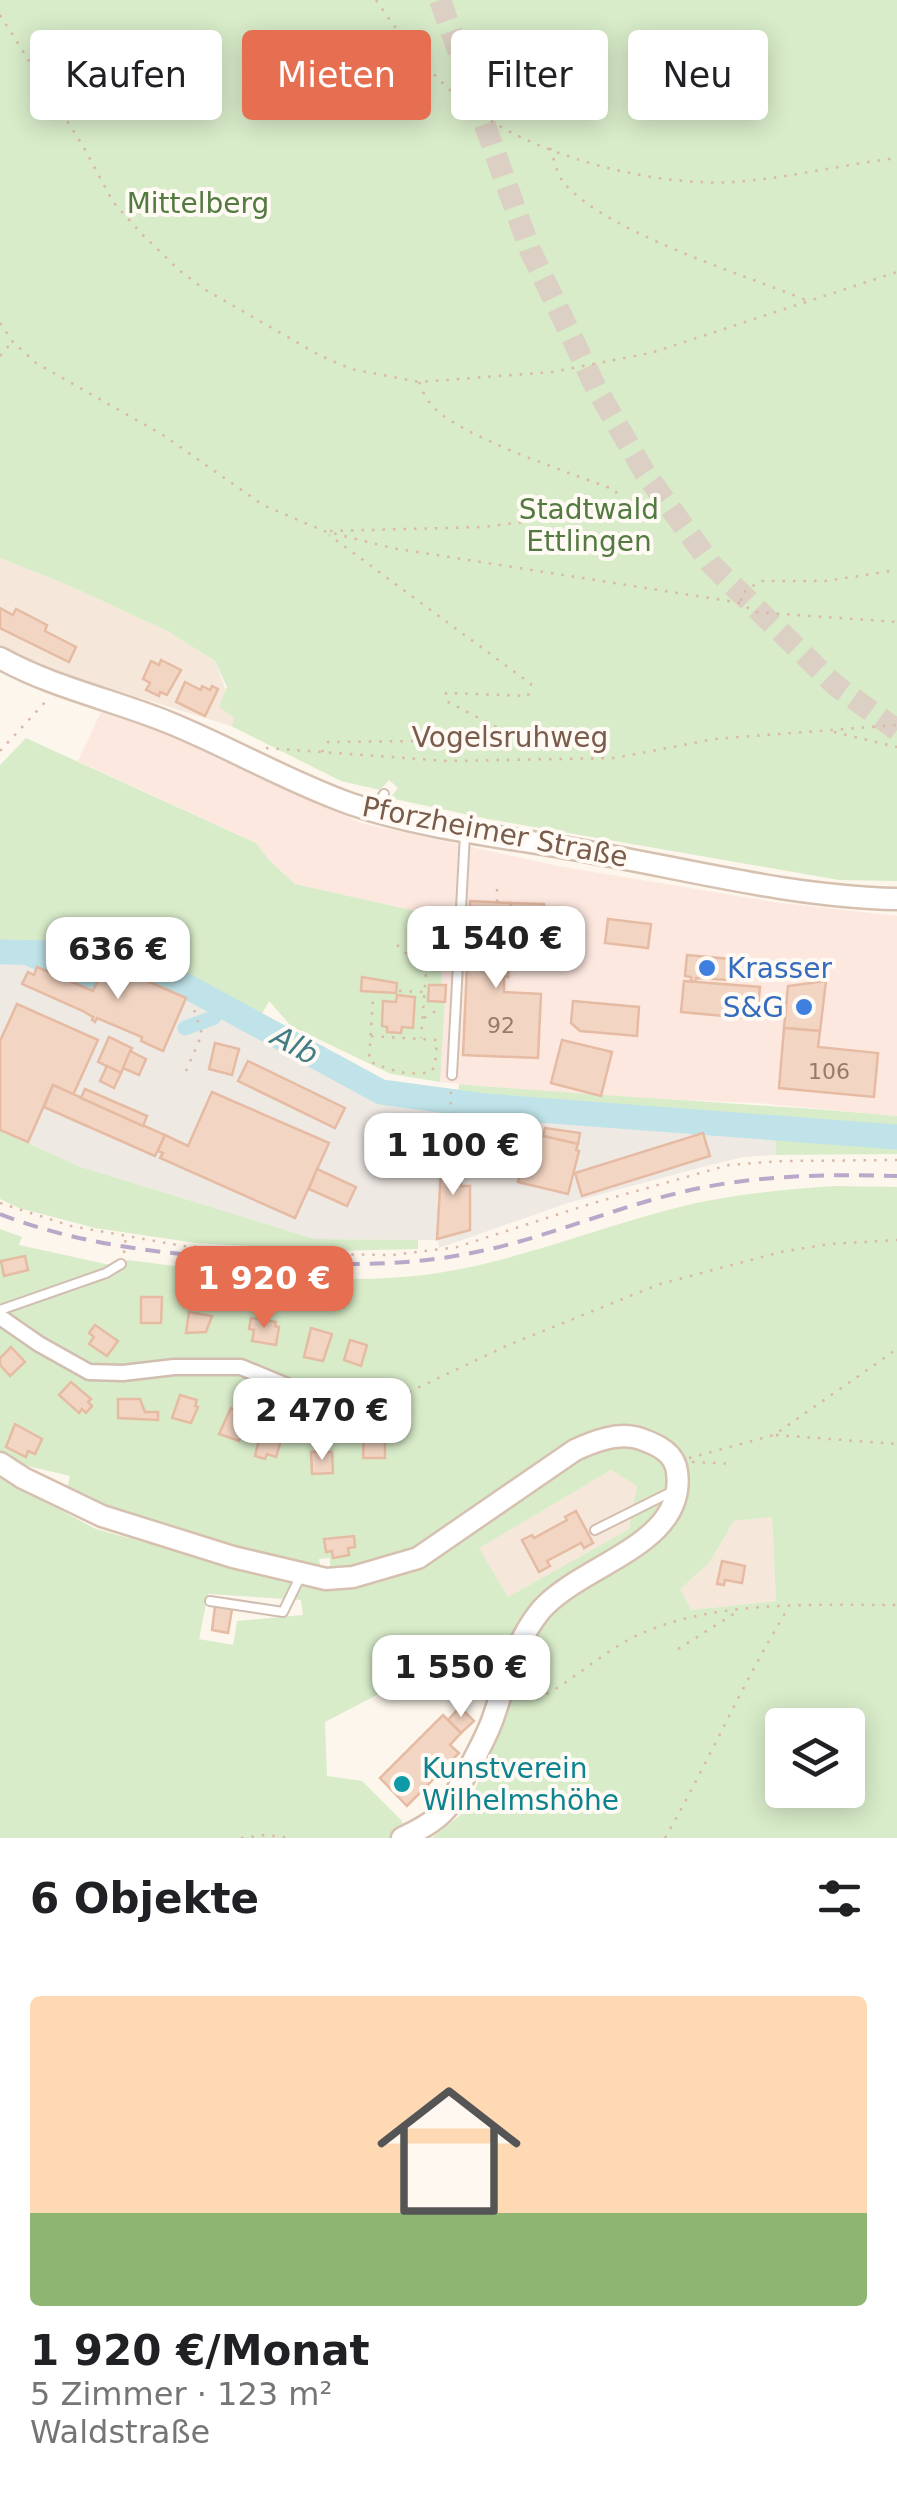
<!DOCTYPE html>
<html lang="de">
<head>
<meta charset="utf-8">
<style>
  body { margin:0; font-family:"DejaVu Sans",sans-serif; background:#f6f6f6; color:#202124; height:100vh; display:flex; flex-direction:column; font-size:38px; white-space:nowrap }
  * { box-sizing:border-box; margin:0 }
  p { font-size:32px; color:#757577 }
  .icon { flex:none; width:55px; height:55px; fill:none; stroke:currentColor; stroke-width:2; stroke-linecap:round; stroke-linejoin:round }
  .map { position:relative; height:1838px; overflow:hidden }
  .drawer { display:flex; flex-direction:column; background:#fff; flex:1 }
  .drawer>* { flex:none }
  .hud { position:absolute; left:30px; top:30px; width:838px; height:90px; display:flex; gap:20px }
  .buttons { position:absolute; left:765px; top:1708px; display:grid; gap:20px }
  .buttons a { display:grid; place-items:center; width:100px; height:100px; border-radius:10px; background:#fff; box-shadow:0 5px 25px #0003; font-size:50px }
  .price { position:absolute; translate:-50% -85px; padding:0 22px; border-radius:20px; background:#fff; color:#222; font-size:32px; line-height:65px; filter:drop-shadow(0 2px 5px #0008) }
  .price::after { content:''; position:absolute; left:50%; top:60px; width:30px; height:22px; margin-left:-15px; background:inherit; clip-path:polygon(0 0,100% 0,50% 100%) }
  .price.active { background:#e76f51; color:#fff }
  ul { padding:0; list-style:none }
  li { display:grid; align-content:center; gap:20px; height:530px; padding:0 30px }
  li+li { border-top:2px solid #e0e0e0 }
  li span { display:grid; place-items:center; height:310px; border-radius:10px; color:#555 }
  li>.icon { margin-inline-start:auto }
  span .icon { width:180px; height:180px; fill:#fffc; stroke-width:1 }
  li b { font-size:42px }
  h2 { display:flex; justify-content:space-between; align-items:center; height:120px; padding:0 30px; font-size:42px }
  .chip { padding:0 35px; border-radius:10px; background:#fff; box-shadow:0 5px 25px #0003; font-size:35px; line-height:90px }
  .chip.active { background:#e76f51; color:#fff }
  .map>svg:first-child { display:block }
  .residential { fill:#f5e8da }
  .commercial { fill:#fde8e0 }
  .industrial { fill:#efe9e4 }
  .green { fill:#d8ecc9; fill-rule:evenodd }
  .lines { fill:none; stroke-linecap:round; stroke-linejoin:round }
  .canal { stroke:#bfe3e8; stroke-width:15 }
  .river { stroke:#bfe3e8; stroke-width:25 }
  .building { fill:#f3d5c3; stroke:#e6bba3; stroke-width:2.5 }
  .primary-tunnel { stroke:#dcd0c4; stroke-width:22; stroke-dasharray:22 11; stroke-linecap:butt }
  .service-casing { stroke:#d1beb0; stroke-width:12 }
  .minor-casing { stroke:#d1beb0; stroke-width:19 }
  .secondary-casing { stroke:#d6c0b0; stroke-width:25 }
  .path { stroke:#d9b8a5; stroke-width:2.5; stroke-dasharray:2.5 8; stroke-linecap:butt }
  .service { stroke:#fff; stroke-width:8 }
  .minor { stroke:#fff; stroke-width:14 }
  .secondary { stroke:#fff; stroke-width:20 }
  .rail { stroke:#b9a8c9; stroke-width:4; stroke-dasharray:15 10; stroke-linecap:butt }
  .shop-dot { fill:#3f7fe0; stroke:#fffaf3; stroke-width:4 }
  .culture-dot { fill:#0f9aa8; stroke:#fffaf3; stroke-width:4 }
  .labels { text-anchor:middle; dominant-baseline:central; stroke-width:8; stroke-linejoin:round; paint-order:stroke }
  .number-label { font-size:22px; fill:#987a6a }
  .park-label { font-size:28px; fill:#537a41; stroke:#fffaf3 }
  .street-label { font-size:28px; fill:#7a5c4d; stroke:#fffaf3 }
  .shop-label { font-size:28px; fill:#366cbe; stroke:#fffaf3; text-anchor:start }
  .culture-label { font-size:28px; fill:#0d838f; stroke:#fffaf3; text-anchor:start }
  .water-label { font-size:30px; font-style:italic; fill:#437c86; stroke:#fffaf3 }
</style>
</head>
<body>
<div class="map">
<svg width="897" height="1838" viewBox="0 0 897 1838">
  <rect width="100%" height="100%" fill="#fdf6ec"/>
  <!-- residential -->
  <g class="residential">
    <path d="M 0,558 L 70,586 L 169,632 L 215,661 L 236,718 L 231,726 L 40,667 L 0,647 Z"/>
    <path d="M 611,1470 L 637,1486 L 629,1529 L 508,1597 L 478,1548 Z"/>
    <path d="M 772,1517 L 776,1601 L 691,1610 L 679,1589 L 709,1563 L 734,1521 Z"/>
  </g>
  <!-- commercial -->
  <path class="commercial" d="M 101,712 L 164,733 L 361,823 L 558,866 L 774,902 L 897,916 L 897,1116 L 757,1103 L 601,1097 L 440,1082 L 446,986 L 441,985 L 420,912 L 295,884 L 269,860 L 256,843 L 78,761 Z"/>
  <!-- industrial -->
  <path class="industrial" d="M 17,956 L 108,958 L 190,994 L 377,1101 L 458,1114 L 775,1137 L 776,1155 L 743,1157 L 710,1165 L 568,1203 L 439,1248 L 438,1240 L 315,1239 L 81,1167 L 0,1131 L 0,965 L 14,964 Z"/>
  <!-- green -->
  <g class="green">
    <path d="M 0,0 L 897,0 L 897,881 L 839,880 L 488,819 L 390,798 L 398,788 L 389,780 L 380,790 L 341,781 L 231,726 L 235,718 L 219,707 L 227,687 L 215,661 L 169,632 L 70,586 L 0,558 Z"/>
    <path d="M 26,738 L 256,843 L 269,860 L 295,884 L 420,912 L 444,922 L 441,985 L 446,985 L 440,1082 L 391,1074 L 291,1026 L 269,1001 L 262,1014 L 235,1007 L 167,970 L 114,947 L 9,945 L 0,965 L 0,765 Z"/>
    <path d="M 459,1084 C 605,1097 751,1103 897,1116 L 897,1154 L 776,1155 L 775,1137 L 458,1114 Z"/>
    <path d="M 0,1131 L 81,1167 L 315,1239 L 418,1240 L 418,1249 L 331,1251 L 196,1243 L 95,1228 L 19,1208 L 0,1199 Z"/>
    <path d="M 835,1186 L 897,1187 L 897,1838 L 432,1838 L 468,1809 L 518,1675 L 490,1667 L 473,1645 L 325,1722 L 327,1776 L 362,1781 L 401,1820 L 410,1838 L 0,1838 L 0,1478 L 96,1529 L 291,1583 L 327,1589 L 354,1587 L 370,1581 L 330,1570 L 330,1558 L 319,1559 L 321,1569 L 192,1537 L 192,1534 L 92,1500 L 67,1488 L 70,1476 L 19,1464 L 0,1451 L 0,1229 L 22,1237 L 19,1245 L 124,1268 L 127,1260 C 221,1272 337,1287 432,1274 C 513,1262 589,1231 668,1210 C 723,1195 778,1190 835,1186 ZM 611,1470 L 637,1486 L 629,1529 L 508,1597 L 479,1548 ZM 772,1517 L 776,1601 L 691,1610 L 680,1589 L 709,1563 L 734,1521 ZM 208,1594 L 301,1600 L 303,1615 L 237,1621 L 233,1645 L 199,1639 ZM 782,1725 L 848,1725 L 848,1790 L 782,1790 Z"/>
  </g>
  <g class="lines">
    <!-- canal -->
    <g class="canal">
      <path d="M 24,953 L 27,958 L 95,988"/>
      <path d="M 185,1028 L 213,1018 L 222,1007"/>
    </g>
    <!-- river -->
    <path class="river" d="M 0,952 L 113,954 L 155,969 L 381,1092 L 485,1106 L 897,1137"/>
  </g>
  <!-- building -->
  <g class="building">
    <path d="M 0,608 L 13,615 L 16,609 L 47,625 L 45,631 L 76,647 L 69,662 L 0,628 Z"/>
    <path d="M 161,660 L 181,670 L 167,695 L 160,692 L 159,696 L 146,690 L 150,683 L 143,679 L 151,661 L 159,665 Z"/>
    <path d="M 185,682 L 201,690 L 202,686 L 210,690 L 212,686 L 218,689 L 205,716 L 176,702 Z"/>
    <path d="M 470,901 L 511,903 L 508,977 L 504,976 L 504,992 L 541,994 L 538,1058 L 463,1055 Z"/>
    <path d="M 511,903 L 544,904 L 542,955 L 509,954 Z"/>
    <path d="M 608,919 L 651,924 L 648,948 L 605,943 Z"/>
    <path d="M 687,955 L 730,959 L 728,980 L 696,978 L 696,982 L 691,981 L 691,977 L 685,976 Z"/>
    <path d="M 106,963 L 186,998 L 163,1051 L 141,1041 L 142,1037 L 97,1018 L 95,1022 L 92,1020 L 93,1017 L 83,1011 L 22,984 L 28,972 L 34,975 L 37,967 L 93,991 Z"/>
    <path d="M 362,977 L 397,983 L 396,993 L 361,991 Z"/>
    <path d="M 684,981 L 760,987 L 757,1019 L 681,1012 Z"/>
    <path d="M 826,981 L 820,1031 L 784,1028 L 788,986 Z"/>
    <path d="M 429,985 L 446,985 L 445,1002 L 428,1001 Z"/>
    <path d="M 397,995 L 415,997 L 413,1028 L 402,1027 L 401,1033 L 387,1032 L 387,1027 L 382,1026 L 383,1001 L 396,1002 Z"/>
    <path d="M 573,1001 L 639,1007 L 637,1036 L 580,1031 L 571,1023 Z"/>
    <path d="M 17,1004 L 98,1040 L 73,1095 L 53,1085 L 28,1142 L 0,1130 L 0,1041 Z"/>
    <path d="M 784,1028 L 820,1031 L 818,1047 L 878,1053 L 874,1097 L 779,1088 Z"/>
    <path d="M 109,1037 L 132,1048 L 121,1073 L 98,1062 Z"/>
    <path d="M 562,1040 L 612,1052 L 601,1096 L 551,1083 Z"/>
    <path d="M 215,1043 L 239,1049 L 232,1075 L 209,1069 Z"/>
    <path d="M 130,1051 L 146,1059 L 139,1075 L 123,1068 Z"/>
    <path d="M 248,1061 L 345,1108 L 335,1128 L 238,1081 Z"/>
    <path d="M 107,1066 L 121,1073 L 114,1088 L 100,1081 Z"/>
    <path d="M 53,1085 L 165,1135 L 155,1156 L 44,1107 Z"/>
    <path d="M 85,1089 L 147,1116 L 143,1126 L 81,1098 Z"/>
    <path d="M 212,1092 L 329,1143 L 295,1218 L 160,1158 L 163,1153 L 158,1151 L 165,1135 L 188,1146 Z"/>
    <path d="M 545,1128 L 580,1133 L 578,1144 L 543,1136 Z"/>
    <path d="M 530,1133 L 578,1144 L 576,1150 L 579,1151 L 568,1194 L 518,1182 Z"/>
    <path d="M 703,1133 L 710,1156 L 582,1196 L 575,1173 Z"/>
    <path d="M 442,1153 L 461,1153 L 461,1186 L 470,1186 L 470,1230 L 437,1239 Z"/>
    <path d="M 317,1169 L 356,1187 L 347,1206 L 309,1189 Z"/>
    <path d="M 25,1256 L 28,1270 L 4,1276 L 1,1261 Z"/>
    <path d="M 141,1297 L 162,1297 L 161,1323 L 141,1323 Z"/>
    <path d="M 189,1312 L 212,1316 L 206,1332 L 186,1333 Z"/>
    <path d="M 251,1318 L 276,1322 L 275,1326 L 279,1327 L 276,1345 L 252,1341 L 254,1330 L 249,1329 Z"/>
    <path d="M 95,1325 L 118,1341 L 107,1356 L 89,1344 L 94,1337 L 89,1333 Z"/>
    <path d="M 311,1328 L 332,1334 L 323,1361 L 304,1357 Z"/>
    <path d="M 350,1340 L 367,1345 L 361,1366 L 344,1360 Z"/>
    <path d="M 11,1347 L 25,1362 L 10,1376 L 0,1365 L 0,1358 Z"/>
    <path d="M 71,1382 L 91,1399 L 88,1402 L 92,1406 L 86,1413 L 82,1409 L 79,1413 L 59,1395 Z"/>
    <path d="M 180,1395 L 197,1400 L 195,1406 L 198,1407 L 191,1423 L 172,1418 Z"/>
    <path d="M 118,1399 L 140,1399 L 145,1412 L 158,1412 L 158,1420 L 118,1418 Z"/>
    <path d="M 231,1408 L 248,1417 L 239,1441 L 219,1434 Z"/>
    <path d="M 15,1424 L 42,1439 L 35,1454 L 28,1451 L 26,1457 L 6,1447 Z"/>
    <path d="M 262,1427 L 284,1430 L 276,1457 L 267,1454 L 265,1459 L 255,1456 Z"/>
    <path d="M 364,1433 L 385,1433 L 385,1458 L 363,1458 Z"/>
    <path d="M 311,1452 L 332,1452 L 333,1473 L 312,1474 Z"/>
    <path d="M 576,1511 L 593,1543 L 584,1548 L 581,1543 L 547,1561 L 550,1566 L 539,1572 L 522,1540 L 532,1535 L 534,1538 L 567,1520 L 565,1517 Z"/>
    <path d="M 354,1536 L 355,1547 L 348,1548 L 349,1555 L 333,1558 L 332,1551 L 326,1552 L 324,1539 Z"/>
    <path d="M 722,1561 L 745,1566 L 742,1583 L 725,1580 L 724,1585 L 717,1584 Z"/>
    <path d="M 215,1606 L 232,1609 L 228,1633 L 212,1630 Z"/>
    <path d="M 460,1707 L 474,1721 L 461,1733 L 448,1720 Z"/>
    <path d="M 443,1715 L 461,1733 L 450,1745 L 459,1753 L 407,1806 L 380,1778 Z"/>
  </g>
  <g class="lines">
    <!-- primary-tunnel -->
    <path class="primary-tunnel" d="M 440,0 L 530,250 L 596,388 L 645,473 L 711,564 L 835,685 L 897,730"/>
    <!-- service casing -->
    <g class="service-casing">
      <g id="service">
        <path d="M 376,807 L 384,794"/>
        <path d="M 452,1075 L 465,834"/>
        <path d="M 0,1310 L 106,1273 L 121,1264"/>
        <path d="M 595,1530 L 675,1490"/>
        <path d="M 210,1601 L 283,1612 L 301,1575"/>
      </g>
    </g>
    <!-- minor casing -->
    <g class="minor-casing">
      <path id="minor" d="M 0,1317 L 39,1344 L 89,1372 L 123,1373 L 174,1367 L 241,1367 L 299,1391 L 337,1412"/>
    </g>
    <!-- secondary casing -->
    <g class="secondary-casing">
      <g id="secondary">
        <path d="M 0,658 C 54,688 114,700 170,723 C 231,748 289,782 351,804 C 427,830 510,837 589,852 C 690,870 794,897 897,899"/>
        <path d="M 0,1463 L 23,1478 L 102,1516 L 233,1557 L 326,1579 L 353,1577 L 418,1558 L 575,1450 C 594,1441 620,1431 641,1439 C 658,1445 675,1453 677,1472 C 687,1545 581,1564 541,1610 C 515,1641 505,1684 492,1721 C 484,1742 472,1763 461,1783 C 457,1791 452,1802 446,1809 C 435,1822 417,1831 402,1838"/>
      </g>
    </g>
    <!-- path -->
    <g class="path">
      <path d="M 376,0 C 402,38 429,74 465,103 C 532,157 662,190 746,181 C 797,176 847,164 897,158"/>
      <path d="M 0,15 L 83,146 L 113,202 L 142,234 L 179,270 L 204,289 L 319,355 L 351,369 L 419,382 L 552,372 L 651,353 L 897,272"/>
      <path d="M 550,148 C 554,159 557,175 564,183 C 608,234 744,274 808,301"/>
      <path d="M 0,323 L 13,342 L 36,363 L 163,435 L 263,505 L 324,531 L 392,548 L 741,603 L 754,612 L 897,622"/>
      <path d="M 0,356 L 12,342"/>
      <path d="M 330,531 L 483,527 L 546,519 L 622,502 L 615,490 C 574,474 453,435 430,403 C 425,397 422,389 419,382"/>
      <path d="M 741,601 L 741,594 L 760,581 L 826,581 L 897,570"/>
      <path d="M 834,732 L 897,747"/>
      <path d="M 266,748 L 447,761 L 615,758 L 714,739 L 897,725"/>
      <path d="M 0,751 L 49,698"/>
      <path d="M 322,752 L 328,742 L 506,740 L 508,733 L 446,701 L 446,693 L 528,696 L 531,684 L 329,535"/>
      <path d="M 497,902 L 497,884"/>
      <path d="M 397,945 L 426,972 L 421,1038"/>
      <path d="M 399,991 L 423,992"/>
      <path d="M 424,1018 L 442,1007"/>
      <path d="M 371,1036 L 437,1040 L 435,1066 L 431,1072 C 407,1076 391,1071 369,1061 L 373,998"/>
      <path d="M 186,1071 L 202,1034 L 192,1003"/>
      <path d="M 450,1136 L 451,1086"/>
      <path d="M 0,1203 L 71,1226 L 183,1246 L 310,1254 L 393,1255 L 457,1247 L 590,1204 L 729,1165 L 782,1161 L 897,1160"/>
      <path d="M 124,1253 L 126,1236"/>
      <path d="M 348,1409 L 409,1392 L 506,1346 L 660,1284 L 781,1252 L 829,1244 L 897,1240"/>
      <path d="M 776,1435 L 897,1444"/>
      <path d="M 689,1458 L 774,1435 L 897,1349"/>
      <path d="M 692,1462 L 734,1464"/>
      <path d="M 678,1649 L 740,1610"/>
      <path d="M 516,1697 L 531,1699 L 547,1694 C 578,1676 606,1650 638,1635 C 712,1600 816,1605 897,1605"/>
      <path d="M 241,1838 L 265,1835 L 292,1838"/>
      <path d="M 665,1838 C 708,1763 742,1684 787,1610"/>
    </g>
    <!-- service -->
    <use href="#service" class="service"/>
    <!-- minor -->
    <use href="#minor" class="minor"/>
    <!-- secondary -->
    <use href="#secondary" class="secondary"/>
    <!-- rail -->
    <path class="rail" d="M 0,1214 C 76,1244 158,1253 238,1259 C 320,1265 400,1269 481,1251 C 548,1237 611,1209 678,1193 C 750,1175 823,1174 897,1176"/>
  </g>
  <!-- markers -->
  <g class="shop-dot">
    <circle cx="707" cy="968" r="10"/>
    <circle cx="804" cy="1007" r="10"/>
  </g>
  <circle class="culture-dot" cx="402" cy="1784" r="10"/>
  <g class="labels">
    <!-- number labels -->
    <g class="number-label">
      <text x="501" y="1025">92</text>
      <text x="829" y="1071">106</text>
    </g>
    <!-- park labels -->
    <g class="park-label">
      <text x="198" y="203">Mittelberg</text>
      <text x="589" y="509">Stadtwald<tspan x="589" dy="32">Ettlingen</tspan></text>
    </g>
    <!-- street labels -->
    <g class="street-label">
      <text x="510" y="737">Vogelsruhweg</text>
      <text transform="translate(495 832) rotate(11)">Pforzheimer Straße</text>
    </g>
    <!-- shop labels -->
    <g class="shop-label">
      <text x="727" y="968">Krasser</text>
      <text x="784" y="1007" text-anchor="end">S&amp;G</text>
    </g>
    <!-- culture labels -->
    <g class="culture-label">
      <text x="422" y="1768">Kunstverein<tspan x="422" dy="32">Wilhelmshöhe</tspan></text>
    </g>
    <!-- water labels -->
    <g class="water-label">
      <text transform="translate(295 1045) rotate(29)">Alb</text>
    </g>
  </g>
</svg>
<div class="buttons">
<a><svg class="icon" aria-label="layers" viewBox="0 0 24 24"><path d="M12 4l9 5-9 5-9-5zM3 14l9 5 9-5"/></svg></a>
</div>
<b class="price" style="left:496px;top:991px">1 540 €</b>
<b class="price" style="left:118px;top:1002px">636 €</b>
<b class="price" style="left:453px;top:1198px">1 100 €</b>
<b class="price active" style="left:264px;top:1331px">1 920 €</b>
<b class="price" style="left:322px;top:1463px">2 470 €</b>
<b class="price" style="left:461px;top:1720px">1 550 €</b>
<div class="hud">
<a class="chip">Kaufen</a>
<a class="chip active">Mieten</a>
<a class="chip">Filter</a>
<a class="chip">Neu</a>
</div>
</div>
<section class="drawer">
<h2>6 Objekte<svg class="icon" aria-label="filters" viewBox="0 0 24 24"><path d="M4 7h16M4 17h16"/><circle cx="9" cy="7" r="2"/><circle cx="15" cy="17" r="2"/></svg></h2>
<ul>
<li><span style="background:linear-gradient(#ffd9b3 70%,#8fb573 0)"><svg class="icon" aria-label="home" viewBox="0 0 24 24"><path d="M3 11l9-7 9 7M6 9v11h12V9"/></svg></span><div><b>1 920 €/Monat</b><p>5 Zimmer · 123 m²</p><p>Waldstraße</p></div></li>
</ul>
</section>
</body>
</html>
